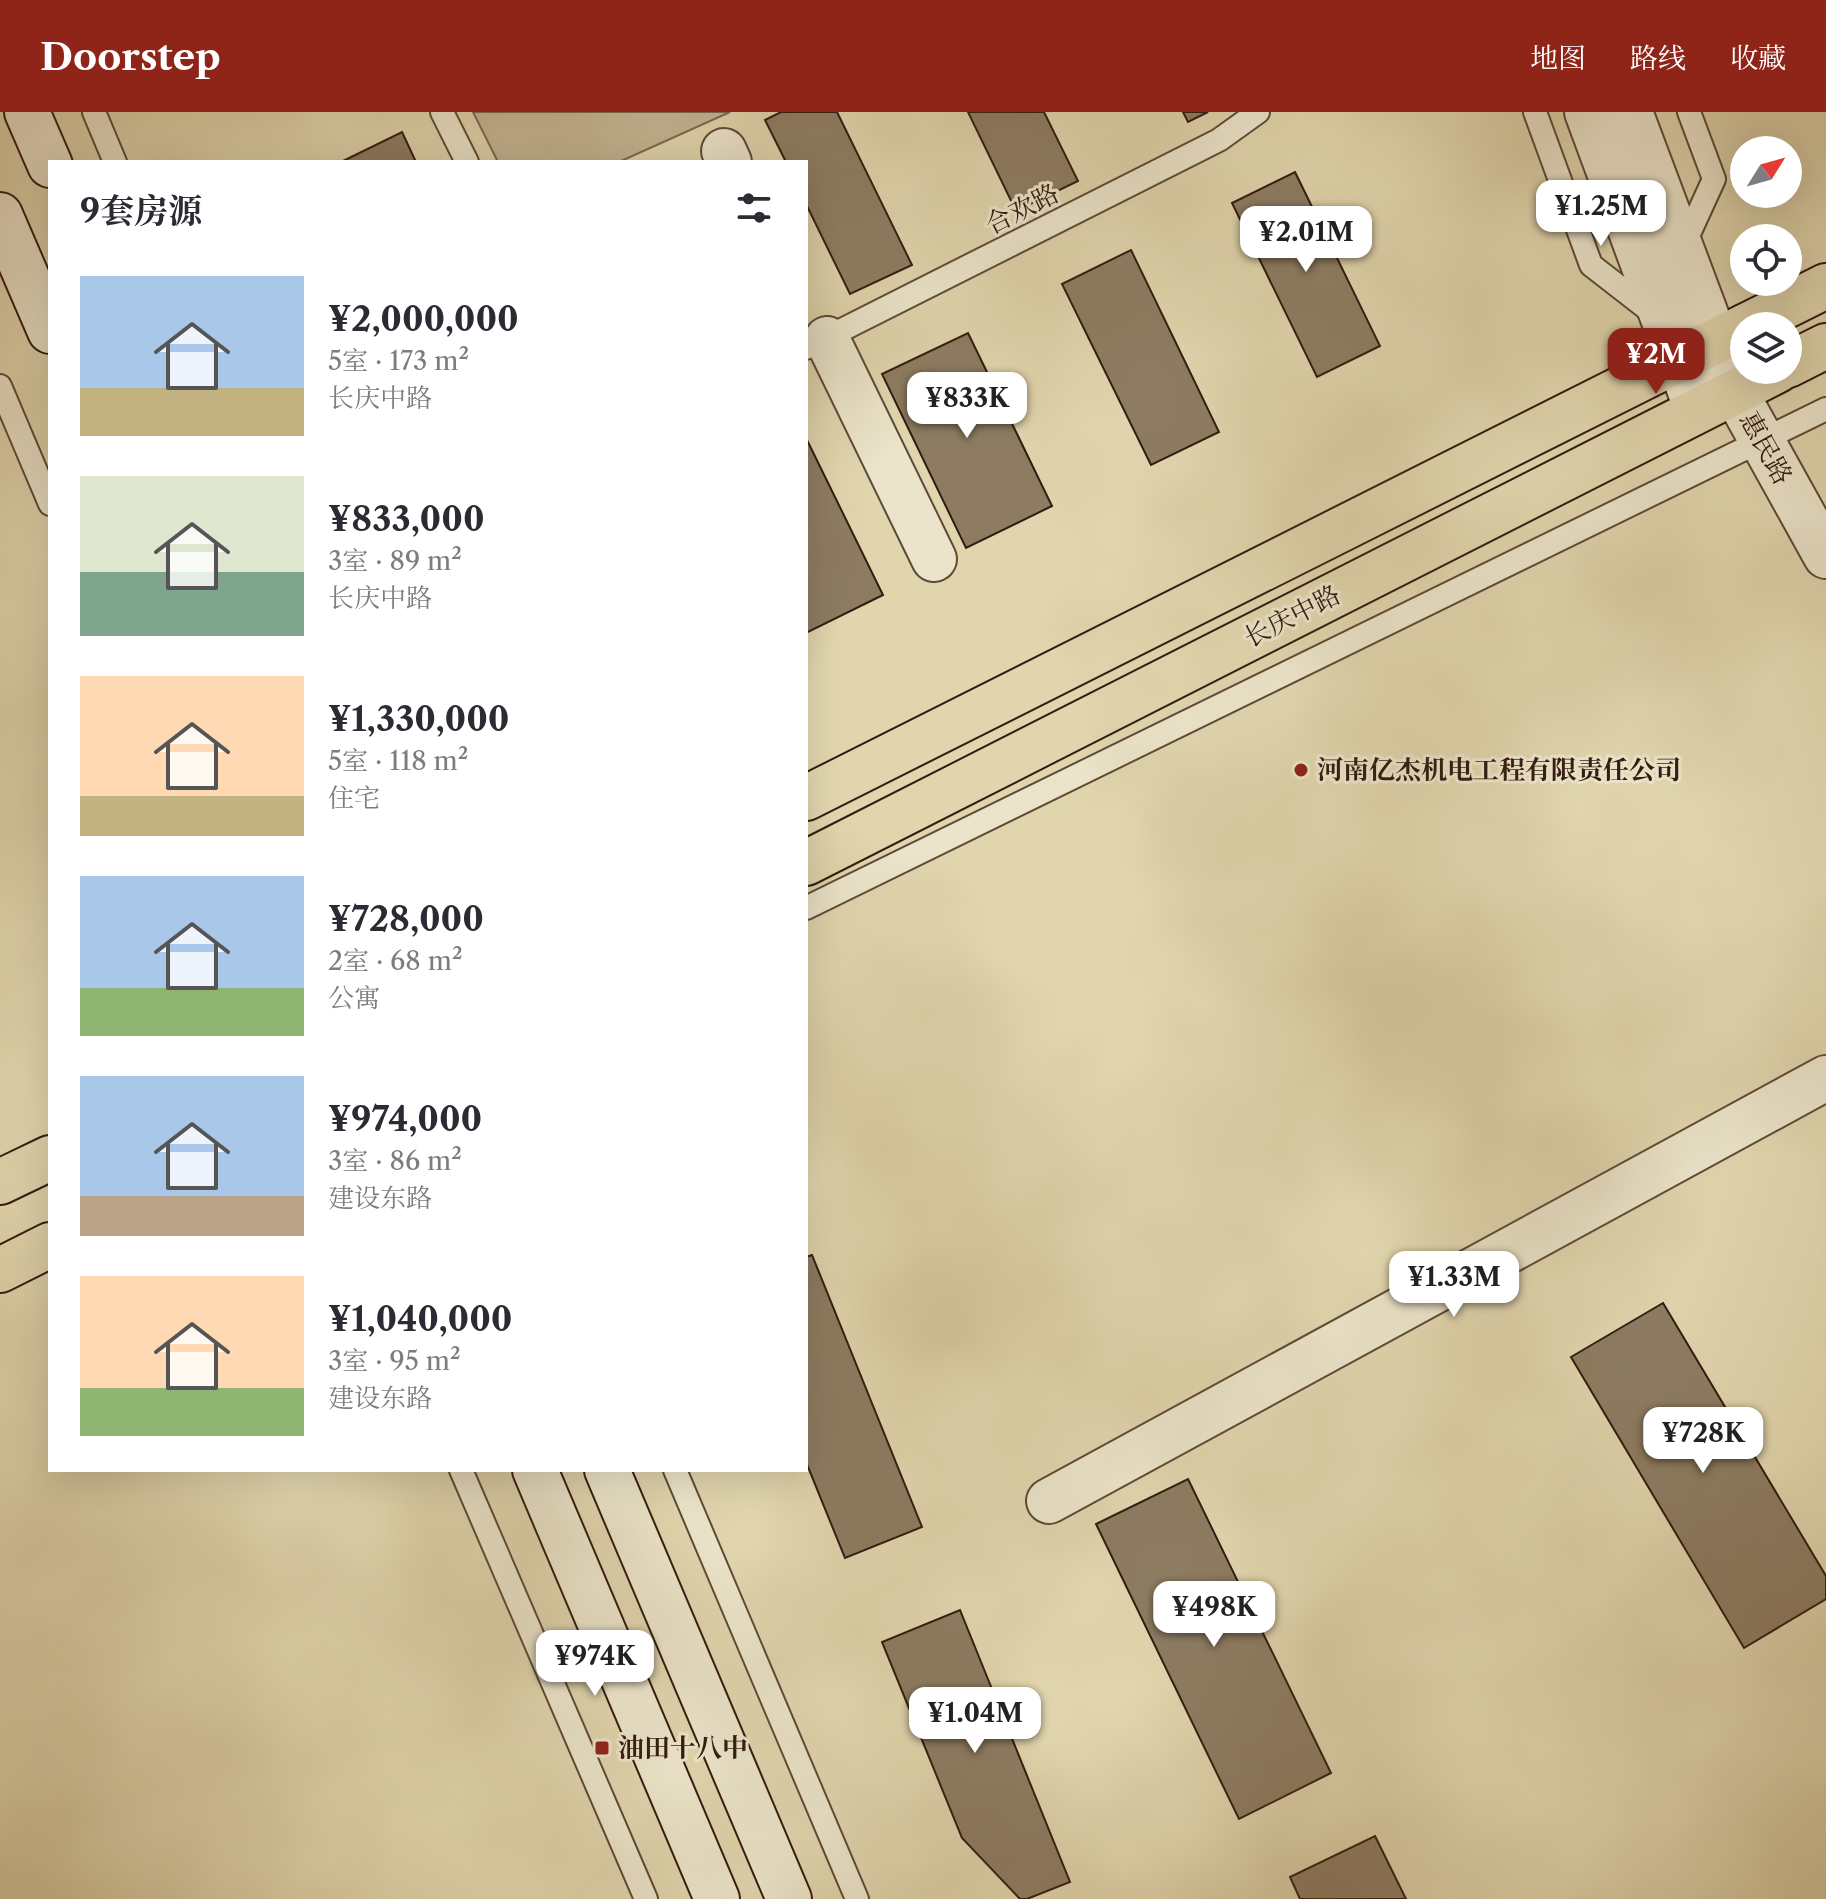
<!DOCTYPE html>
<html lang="zh">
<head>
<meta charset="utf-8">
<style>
  body { margin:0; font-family:"Libre Caslon Text","Noto Serif SC",serif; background:#f7f7f7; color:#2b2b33; height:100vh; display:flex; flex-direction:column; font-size:30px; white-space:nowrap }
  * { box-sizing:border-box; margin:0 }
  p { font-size:26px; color:#7c7c81 }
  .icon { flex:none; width:44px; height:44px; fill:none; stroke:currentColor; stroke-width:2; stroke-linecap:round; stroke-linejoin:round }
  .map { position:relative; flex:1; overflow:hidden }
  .drawer { position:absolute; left:48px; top:48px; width:760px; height:1312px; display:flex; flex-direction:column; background:#fff; border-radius:0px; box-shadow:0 8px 32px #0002 }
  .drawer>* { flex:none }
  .needle { width:52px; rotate:53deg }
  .controls { position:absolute; left:1730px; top:24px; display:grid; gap:16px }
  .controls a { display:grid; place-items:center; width:72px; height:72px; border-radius:50%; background:#fff; box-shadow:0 8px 32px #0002; font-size:40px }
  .price { position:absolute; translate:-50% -68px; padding:0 18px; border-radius:16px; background:#fff; color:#222; font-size:26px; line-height:52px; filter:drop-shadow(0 2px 4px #0008) }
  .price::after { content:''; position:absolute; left:50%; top:48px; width:24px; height:18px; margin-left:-12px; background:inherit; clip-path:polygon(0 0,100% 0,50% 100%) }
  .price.on { background:#8f2418; color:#fff }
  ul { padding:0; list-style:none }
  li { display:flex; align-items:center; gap:24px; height:200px; padding:0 32px }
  li span { display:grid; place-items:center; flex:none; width:224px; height:160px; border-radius:0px; color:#555 }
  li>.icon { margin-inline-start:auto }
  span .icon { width:96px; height:96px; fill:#fffc; stroke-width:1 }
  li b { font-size:34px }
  h2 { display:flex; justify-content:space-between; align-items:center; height:96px; padding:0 32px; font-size:34px }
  header { display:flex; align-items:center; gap:48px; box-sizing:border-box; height:112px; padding:0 40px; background:#8f2418; color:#fff }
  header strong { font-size:38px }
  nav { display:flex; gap:44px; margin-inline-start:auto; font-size:28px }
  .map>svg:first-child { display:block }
  .green { fill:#c3b592; stroke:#7b6852; stroke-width:2 }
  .building { fill:#8d7c62; stroke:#331b11; stroke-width:2 }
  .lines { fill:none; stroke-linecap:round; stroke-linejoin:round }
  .service-casing { stroke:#5e4a38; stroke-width:26 }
  .minor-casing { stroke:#5e4a38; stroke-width:48 }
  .tertiary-casing { stroke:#5e4a38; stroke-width:48 }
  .secondary-casing { stroke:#331b11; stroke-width:48 }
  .primary-casing { stroke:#331b11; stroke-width:48 }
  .service { stroke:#ebe4ca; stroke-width:22 }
  .minor { stroke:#ebe4ca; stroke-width:44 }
  .tertiary { stroke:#ebe4ca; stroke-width:44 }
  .secondary { stroke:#ebe4ca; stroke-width:44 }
  .primary { stroke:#e0d5ad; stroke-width:44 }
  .poi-dot { fill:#8f2418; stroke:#ebe4ca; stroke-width:3 }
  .labels { text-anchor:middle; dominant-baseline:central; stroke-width:6; stroke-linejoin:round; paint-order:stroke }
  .street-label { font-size:26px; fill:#331b11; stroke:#ebe4ca }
  .poi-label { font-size:26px; font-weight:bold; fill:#331b11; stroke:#ebe4ca; text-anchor:start }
</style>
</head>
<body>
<header>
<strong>Doorstep</strong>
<nav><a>地图</a><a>路线</a><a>收藏</a></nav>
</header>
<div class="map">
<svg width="1826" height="1787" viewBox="0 0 1826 1787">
  <rect width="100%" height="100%" fill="#e0d5ad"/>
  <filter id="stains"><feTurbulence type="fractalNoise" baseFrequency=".0025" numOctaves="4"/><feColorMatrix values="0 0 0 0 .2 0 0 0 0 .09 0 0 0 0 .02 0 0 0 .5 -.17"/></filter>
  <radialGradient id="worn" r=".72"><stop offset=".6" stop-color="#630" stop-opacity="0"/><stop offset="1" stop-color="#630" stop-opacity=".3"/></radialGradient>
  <!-- green -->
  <path class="green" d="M 473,0 L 730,0 L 619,50 L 498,50 Z"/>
  <!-- building -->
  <g class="building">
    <path d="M 781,0 L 837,0 L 912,153 L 850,182 L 806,92 L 806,50 L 786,50 L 765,8 Z"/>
    <path d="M 968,0 L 1044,0 L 1078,69 L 1016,99 Z"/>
    <path d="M 1183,0 L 1208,0 L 1188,10 Z"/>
    <path d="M 402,20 L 416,50 L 341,50 Z"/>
    <path d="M 1295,60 L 1380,234 L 1317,265 L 1232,91 Z"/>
    <path d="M 1131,138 L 1219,320 L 1151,353 L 1062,172 Z"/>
    <path d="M 968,221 L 1052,394 L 966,436 L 882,262 Z"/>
    <path d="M 806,326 L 883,483 L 806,521 Z"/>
    <path d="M 812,1143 L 922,1415 L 845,1446 L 806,1350 L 806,1145 Z"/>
    <path d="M 1663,1191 L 1826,1464 L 1826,1487 L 1744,1536 L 1571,1245 Z"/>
    <path d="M 1188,1367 L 1331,1661 L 1239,1707 L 1096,1412 Z"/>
    <path d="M 960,1498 L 1070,1770 L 1027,1787 L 1020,1787 L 962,1726 L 882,1530 Z"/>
    <path d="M 1375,1724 L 1406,1787 L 1300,1787 L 1290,1765 Z"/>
  </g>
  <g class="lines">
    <!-- service casing -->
    <g class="service-casing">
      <g id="service">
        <path d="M 94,0 L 115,50"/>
        <path d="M 442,0 L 467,50"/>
        <path d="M 1535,0 L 1591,153 L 1654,202"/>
        <path d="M 1682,137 L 1714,67 L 1689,0"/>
        <path d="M 806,236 L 1219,28 L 1258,0"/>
        <path d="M 0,274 L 50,392"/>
        <path d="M 806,796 L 1826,297"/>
        <path d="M 461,1358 L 646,1787"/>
        <path d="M 675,1358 L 857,1787"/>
      </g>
    </g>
    <!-- minor casing -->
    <g class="minor-casing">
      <g id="minor">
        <path d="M 724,39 L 729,50"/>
        <path d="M 827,227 L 934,447"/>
        <path d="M 1049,1389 L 1826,966"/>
      </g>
    </g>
    <!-- tertiary casing -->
    <g class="tertiary-casing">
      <g id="tertiary">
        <path d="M 1587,0 L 1697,298"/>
        <path d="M 1630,0 L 1735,280 L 1826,444"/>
      </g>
    </g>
    <!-- secondary casing -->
    <g class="secondary-casing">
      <g id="secondary">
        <path d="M 27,0 L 50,53"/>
        <path d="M 0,103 L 50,219"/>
        <path d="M 535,1358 L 717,1787"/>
        <path d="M 607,1358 L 789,1787"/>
      </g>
    </g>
    <!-- primary casing -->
    <g class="primary-casing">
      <g id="primary">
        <path d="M 1746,214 L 1826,174"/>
        <path d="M 1788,253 L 1826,234"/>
        <path d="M 806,686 L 1744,215"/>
        <path d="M 806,751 L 1778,258"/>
        <path d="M 0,1070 L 50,1046"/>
        <path d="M 0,1158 L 50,1133"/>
      </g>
    </g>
    <!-- service -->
    <use href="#service" class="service"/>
    <!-- minor -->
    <use href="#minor" class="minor"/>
    <!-- tertiary -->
    <use href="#tertiary" class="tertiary"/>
    <!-- secondary -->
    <use href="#secondary" class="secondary"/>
    <!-- primary -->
    <use href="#primary" class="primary"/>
  </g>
  <!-- markers -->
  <g class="poi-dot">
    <circle cx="1301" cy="658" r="8"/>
    <rect x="594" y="1628" width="16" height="16" rx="4"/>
  </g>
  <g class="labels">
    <!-- street labels -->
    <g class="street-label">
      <text transform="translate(1022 97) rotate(-27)">合欢路</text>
      <text transform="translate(1766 336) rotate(61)">惠民路</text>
      <text transform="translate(1292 504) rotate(-27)">长庆中路</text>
    </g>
    <!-- poi labels -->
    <g class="poi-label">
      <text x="1317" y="658">河南亿杰机电工程有限责任公司</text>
      <text x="618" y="1636">油田十八中</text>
    </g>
  </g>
  <rect width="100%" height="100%" filter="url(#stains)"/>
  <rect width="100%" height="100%" fill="url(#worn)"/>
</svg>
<div class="controls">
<a><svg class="needle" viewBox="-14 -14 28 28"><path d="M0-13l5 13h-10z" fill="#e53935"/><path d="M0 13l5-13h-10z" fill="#7c7c81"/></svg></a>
<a><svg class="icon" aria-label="locate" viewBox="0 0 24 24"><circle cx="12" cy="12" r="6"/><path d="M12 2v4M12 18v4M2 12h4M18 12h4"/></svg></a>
<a><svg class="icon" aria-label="layers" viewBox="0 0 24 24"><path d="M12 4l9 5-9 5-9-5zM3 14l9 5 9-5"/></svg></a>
</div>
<b class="price" style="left:1601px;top:136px">¥1.25M</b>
<b class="price" style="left:1306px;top:162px">¥2.01M</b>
<b class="price on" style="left:1656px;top:284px">¥2M</b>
<b class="price" style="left:967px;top:328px">¥833K</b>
<b class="price" style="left:1454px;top:1207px">¥1.33M</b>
<b class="price" style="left:1703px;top:1363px">¥728K</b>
<b class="price" style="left:1214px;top:1537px">¥498K</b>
<b class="price" style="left:595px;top:1586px">¥974K</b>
<b class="price" style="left:975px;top:1643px">¥1.04M</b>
<section class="drawer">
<h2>9套房源<svg class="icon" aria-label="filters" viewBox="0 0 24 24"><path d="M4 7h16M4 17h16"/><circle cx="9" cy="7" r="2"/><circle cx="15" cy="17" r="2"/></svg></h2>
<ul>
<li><span style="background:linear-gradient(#a9c7e8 70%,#c2b280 0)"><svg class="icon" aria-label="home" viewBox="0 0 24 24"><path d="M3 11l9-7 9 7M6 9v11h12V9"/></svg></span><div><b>¥2,000,000</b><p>5室 · 173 m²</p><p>长庆中路</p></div></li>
<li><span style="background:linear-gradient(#dfe7d0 60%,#7fa58c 0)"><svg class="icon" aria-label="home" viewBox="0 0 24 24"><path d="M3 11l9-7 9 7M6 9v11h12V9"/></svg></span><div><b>¥833,000</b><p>3室 · 89 m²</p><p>长庆中路</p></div></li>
<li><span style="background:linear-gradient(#ffd9b3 75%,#c2b280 0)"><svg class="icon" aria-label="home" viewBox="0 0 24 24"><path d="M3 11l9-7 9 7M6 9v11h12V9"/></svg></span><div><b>¥1,330,000</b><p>5室 · 118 m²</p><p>住宅</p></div></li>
<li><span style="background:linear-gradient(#a9c7e8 70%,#8fb573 0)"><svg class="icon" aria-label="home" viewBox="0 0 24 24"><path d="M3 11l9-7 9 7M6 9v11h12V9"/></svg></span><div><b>¥728,000</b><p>2室 · 68 m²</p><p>公寓</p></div></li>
<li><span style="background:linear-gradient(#a9c7e8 75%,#b9a48a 0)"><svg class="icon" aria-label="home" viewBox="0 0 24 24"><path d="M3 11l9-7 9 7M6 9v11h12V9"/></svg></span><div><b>¥974,000</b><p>3室 · 86 m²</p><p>建设东路</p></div></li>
<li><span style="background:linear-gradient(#ffd9b3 70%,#8fb573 0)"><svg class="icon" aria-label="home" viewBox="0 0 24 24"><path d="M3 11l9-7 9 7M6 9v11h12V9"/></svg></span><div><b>¥1,040,000</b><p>3室 · 95 m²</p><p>建设东路</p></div></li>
</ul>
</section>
</div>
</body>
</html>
